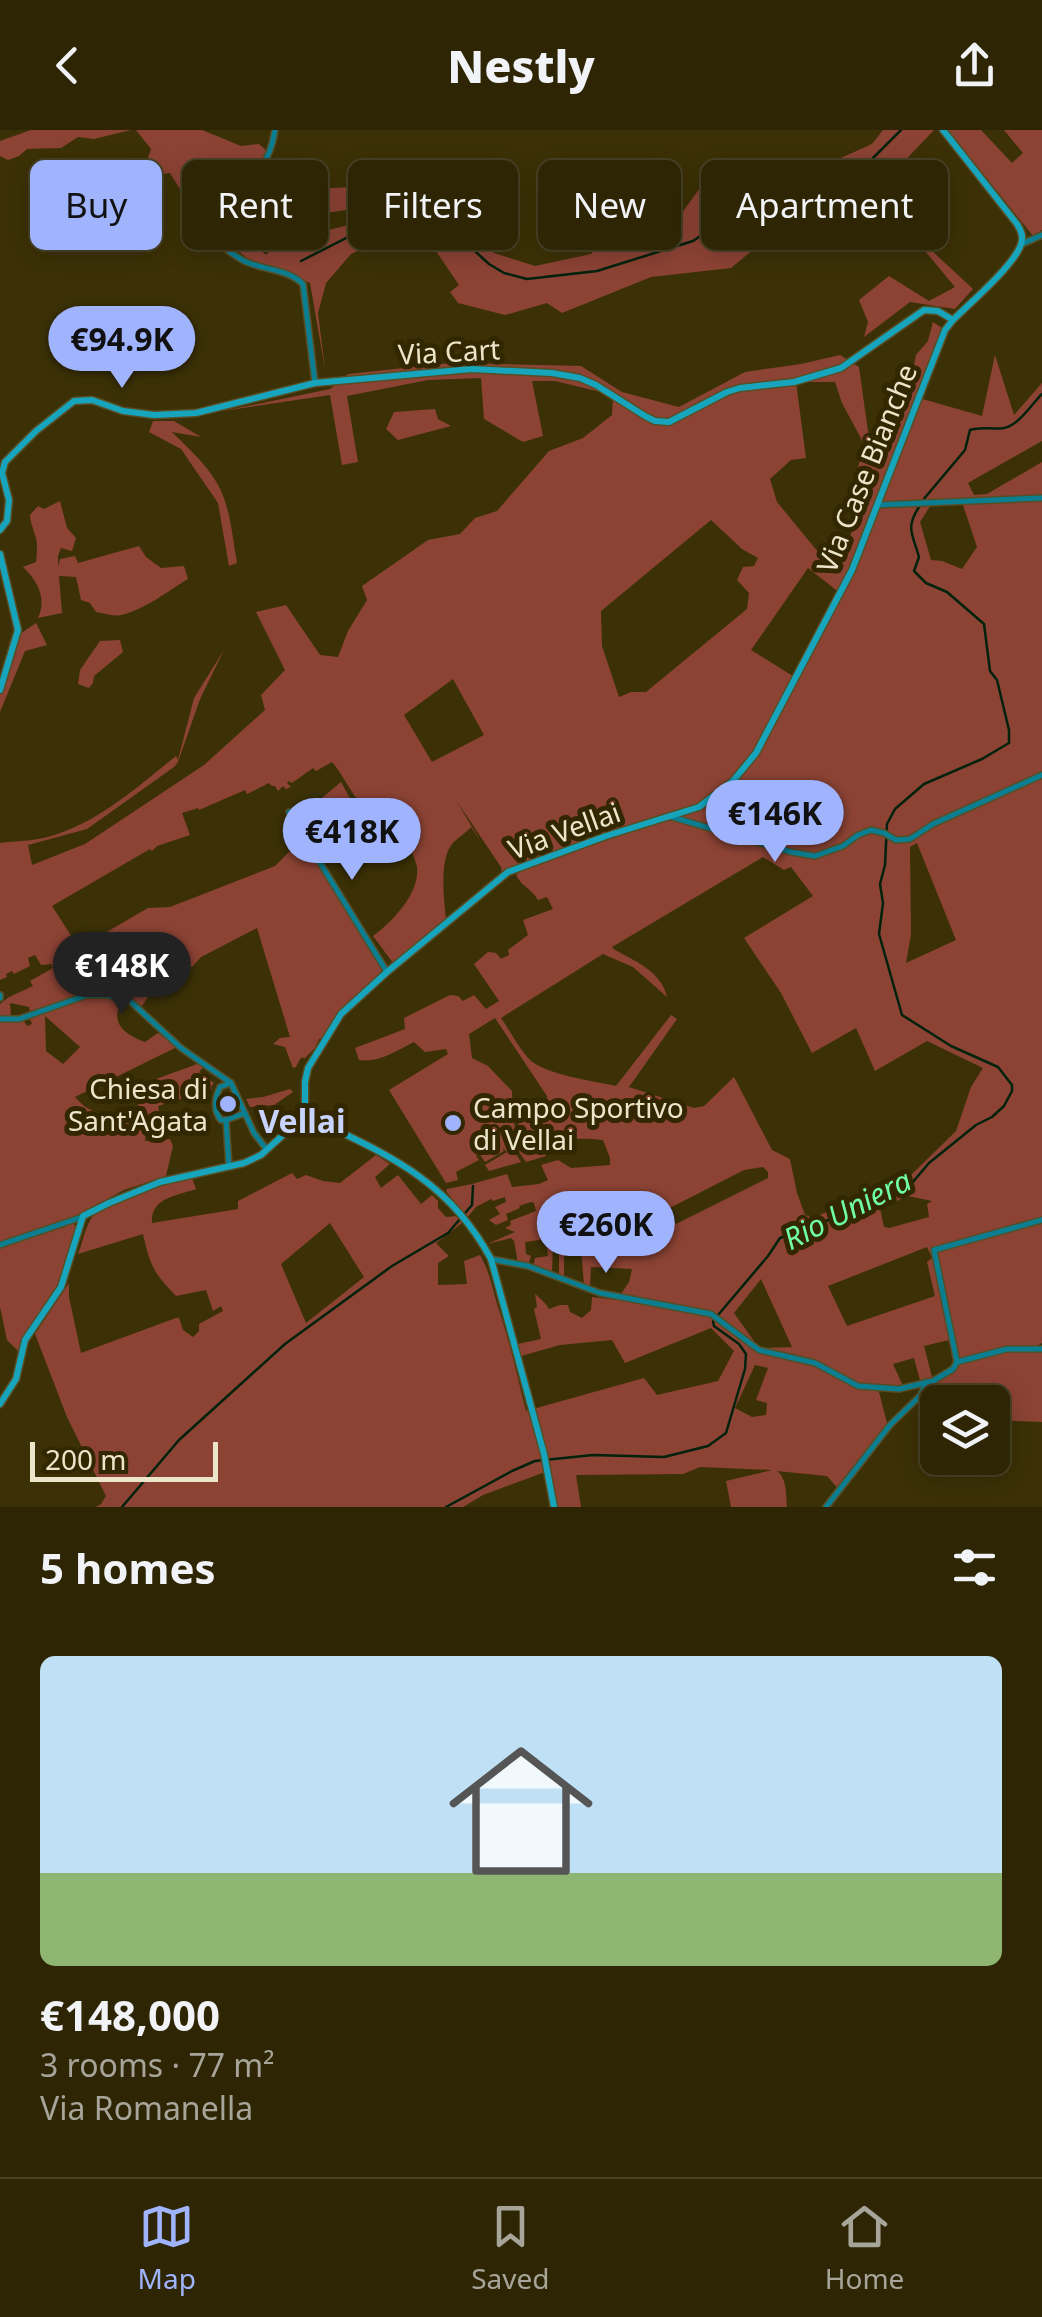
<!DOCTYPE html>
<html lang="en">
<head>
<meta charset="utf-8">
<style>
  body { margin:0; font-family:"Noto Sans",sans-serif; background:#352d0e; color:#f1f3f6; height:100vh; display:flex; flex-direction:column; font-size:38px; white-space:nowrap }
  * { box-sizing:border-box; margin:0 }
  p { font-size:32px; color:#a7a59a }
  .icon { flex:none; width:55px; height:55px; fill:none; stroke:currentColor; stroke-width:2; stroke-linecap:round; stroke-linejoin:round }
  .map { position:relative; height:1377px; overflow:hidden }
  .drawer { display:flex; flex-direction:column; background:#2d2504; flex:1 }
  .drawer>* { flex:none }
  .guide { position:absolute; left:30px; top:30px; width:982px; height:90px; display:flex; gap:20px }
  .controls { position:absolute; left:920px; top:1255px; display:grid; gap:20px }
  .controls a { display:grid; place-items:center; width:90px; height:90px; border-radius:15px; background:#2d2504; box-shadow:0 5px 25px #0003,0 0 0 2px #484226; font-size:50px }
  .scale { position:absolute; left:30px; bottom:25px; width:188px; box-sizing:border-box; padding-left:10px; border:5px solid #ede5ca; border-top:0; font-size:28px; line-height:35px; white-space:nowrap; color:#ede5ca; -webkit-text-stroke:8px #322700; paint-order:stroke }
  .price { position:absolute; translate:-50% -85px; padding:0 22px; border-radius:35px; background:#a0b3fd; color:#111; font-size:32px; line-height:65px; filter:drop-shadow(0 2px 5px #0008) }
  .price::after { content:''; position:absolute; left:50%; top:60px; width:30px; height:22px; margin-left:-15px; background:inherit; clip-path:polygon(0 0,100% 0,50% 100%) }
  .price.current { background:#222; color:#fff }
  ul { padding:0; list-style:none }
  li { display:grid; align-content:center; gap:20px; height:530px; padding:0 40px }
  li+li { border-top:2px solid #484226 }
  li span { display:grid; place-items:center; height:310px; border-radius:15px; color:#555 }
  li>.icon { margin-inline-start:auto }
  span .icon { width:180px; height:180px; fill:#fffc; stroke-width:1 }
  li b { font-size:42px }
  h2 { display:flex; justify-content:space-between; align-items:center; height:120px; padding:0 40px; font-size:42px }
  .tag { padding:0 35px; border-radius:15px; background:#2d2504; box-shadow:0 5px 25px #0003,0 0 0 2px #484226; font-size:35px; line-height:90px }
  .tag.current { background:#a0b3fd; color:#111 }
  header { display:flex; justify-content:space-between; align-items:center; height:130px; padding:0 40px; background:#2d2504; font-size:45px; font-weight:800 }
  .menu { display:flex; justify-content:space-around; align-items:center; height:140px; border-top:2px solid #484226; background:#2d2504; font-size:28px; color:#a7a59a }
  .menu a { display:grid; justify-items:center; gap:5px }
  .menu .current { color:#a0b3fd }
  .map>svg:first-child { display:block }
  .green { fill:#8c4334; fill-rule:evenodd }
  .lines { fill:none; stroke-linecap:round; stroke-linejoin:round }
  .stream { stroke:#00220c; stroke-width:2.5 }
  .street-casing { stroke:#584e25; stroke-width:8 }
  .secondary-casing { stroke:#584e25; stroke-width:9 }
  .street { stroke:#0c7e91; stroke-width:5 }
  .secondary { stroke:#16a5bd; stroke-width:6 }
  .poi-dot { fill:#a0b3fd; stroke:#322700; stroke-width:4 }
  .labels { text-anchor:middle; dominant-baseline:central; stroke-width:10; stroke-linejoin:round; paint-order:stroke }
  .street-label { font-size:28px; fill:#ede5ca; stroke:#322700 }
  .poi-label { font-size:28px; fill:#ede5ca; stroke:#322700; text-anchor:end }
  .water-label { font-size:30px; font-style:italic; fill:#6ffea2; stroke:#322700 }
  .quarter-label { font-size:32px; font-weight:bold; fill:#c8d3fe; stroke:#322700 }
</style>
</head>
<body>
<header><svg class="icon" aria-label="back" viewBox="0 0 24 24"><path d="M15 5l-7 7 7 7"/></svg>Nestly<svg class="icon" aria-label="share" viewBox="0 0 24 24"><path d="M12 15V3M7 8l5-5 5 5M5 13v7h14v-7"/></svg></header>
<div class="map">
<svg width="1042" height="1377" viewBox="0 0 1042 1377">
  <rect width="100%" height="100%" fill="#3c3106"/>
  <!-- green -->
  <g class="green">
    <path d="M 31,0 L 131,0 L 94,9 L 78,7 L 61,18 L 27,19 L 19,26 L 8,30 L 0,26 L 0,11 Z"/>
    <path d="M 136,0 L 202,0 L 241,16 L 259,14 L 267,21 L 264,32 L 205,84 L 208,105 L 200,107 L 193,80 L 170,43 L 155,45 L 146,34 L 151,19 Z"/>
    <path d="M 883,0 L 934,0 L 876,61 L 781,73 L 777,100 L 731,138 L 651,147 L 562,183 L 547,173 L 505,185 L 458,173 L 450,162 L 459,155 L 432,115 L 398,103 L 351,124 L 326,153 L 318,183 L 325,239 L 310,153 L 247,128 L 222,108 L 216,93 L 224,77 L 245,88 L 254,115 L 266,125 L 279,112 L 406,81 L 406,74 L 397,73 L 325,83 L 311,70 L 254,85 L 296,60 L 389,55 L 468,91 L 494,123 L 535,136 L 591,124 L 619,93 L 650,83 L 673,95 L 711,43 L 772,30 L 812,41 L 872,14 Z"/>
    <path d="M 948,0 L 981,0 L 1012,33 L 1023,23 L 1004,0 L 1042,0 L 1042,100 L 1033,106 Z"/>
    <path d="M 901,92 L 973,159 L 955,179 L 910,172 L 864,207 L 868,192 L 859,170 L 889,146 L 929,171 L 955,157 Z"/>
    <path d="M 933,192 L 945,200 L 919,268 L 982,286 L 995,225 L 1014,285 L 1042,253 L 1042,311 L 968,353 L 974,365 L 987,364 L 1042,332 L 1042,1213 L 1033,1218 L 1042,1219 L 1042,1292 L 993,1290 L 992,1272 L 938,1272 L 937,1284 L 931,1275 L 929,1258 L 958,1236 L 953,1209 L 924,1216 L 933,1251 L 921,1254 L 914,1228 L 893,1234 L 904,1258 L 878,1258 L 888,1297 L 840,1361 L 827,1346 L 777,1341 C 787,1348 786,1365 787,1377 L 731,1377 L 726,1351 L 772,1340 L 700,1337 L 683,1344 L 576,1345 L 581,1377 L 556,1377 L 545,1342 L 483,1365 L 463,1377 L 96,1377 L 101,1374 L 106,1366 L 67,1287 L 35,1204 L 69,1153 L 69,1167 L 81,1223 L 176,1188 L 179,1188 L 183,1200 L 193,1207 L 199,1201 L 199,1194 L 223,1181 L 221,1176 L 213,1181 L 206,1160 L 176,1166 C 154,1143 150,1136 143,1104 L 78,1124 C 83,1112 85,1096 93,1086 C 107,1069 170,1051 192,1048 L 196,1059 C 176,1066 150,1068 152,1093 L 238,1079 L 238,1071 L 292,1043 L 297,1049 L 306,1045 L 323,1051 L 340,1053 L 376,1025 L 390,1034 L 375,1047 L 381,1058 L 398,1045 L 421,1074 L 432,1065 L 438,1071 L 438,1078 L 446,1087 L 456,1086 L 462,1093 L 436,1113 L 449,1126 L 438,1133 L 438,1155 L 467,1154 L 464,1131 L 480,1125 C 492,1146 493,1164 501,1186 C 511,1218 518,1249 526,1281 L 644,1248 L 657,1265 L 718,1251 L 734,1221 L 711,1198 L 625,1233 L 612,1210 L 560,1215 L 521,1226 L 518,1214 L 541,1209 L 534,1179 L 537,1177 L 535,1164 C 540,1168 546,1173 549,1179 L 560,1175 L 568,1175 L 570,1182 L 582,1188 L 591,1180 L 592,1167 L 617,1170 L 629,1152 L 632,1139 L 591,1137 L 590,1157 L 584,1155 L 581,1118 L 570,1117 L 564,1119 L 564,1149 L 559,1145 L 559,1114 L 575,1104 L 582,1104 L 583,1108 L 603,1109 L 606,1106 L 607,1094 L 595,1090 L 582,1090 L 580,1084 L 560,1081 L 545,1083 L 553,1114 L 552,1141 L 549,1143 L 533,1137 L 535,1128 L 548,1126 L 546,1109 L 525,1112 L 526,1124 L 531,1126 L 528,1135 L 518,1133 L 514,1111 L 511,1108 L 487,1114 L 515,1102 L 505,1098 L 511,1095 L 510,1091 L 536,1081 L 534,1073 L 531,1072 L 519,1076 L 520,1078 L 506,1084 L 508,1090 L 496,1095 L 489,1090 L 500,1084 L 495,1077 L 506,1072 L 505,1067 L 493,1071 L 491,1069 L 476,1077 L 467,1088 L 446,1061 L 447,1059 L 472,1054 L 507,1044 L 512,1057 L 539,1054 L 548,1050 L 541,1035 L 558,1030 L 571,1038 L 610,1035 L 610,1028 L 603,1010 C 583,1008 562,1007 544,1018 L 546,1026 L 526,1032 L 515,1016 L 512,1018 L 521,1032 L 489,1041 L 485,1035 L 507,1022 L 502,1017 L 504,1021 L 485,1032 L 479,1023 L 476,1026 L 479,1030 L 456,1042 L 458,1050 L 446,1053 L 389,960 L 448,924 L 446,919 L 425,922 L 414,912 C 396,921 379,933 359,930 L 355,918 L 405,899 L 404,888 L 450,865 L 458,866 L 463,871 L 474,865 L 486,879 L 499,871 L 474,834 L 488,822 L 496,823 L 501,829 L 509,825 L 508,820 L 528,805 L 523,790 L 553,779 L 547,767 L 538,770 C 532,759 522,757 516,745 L 525,737 L 627,702 L 693,682 L 711,674 L 739,649 L 748,635 L 699,677 L 502,744 L 501,737 L 456,670 L 482,714 L 471,697 C 466,703 457,708 452,714 C 439,730 444,770 446,789 L 393,833 L 373,806 C 392,792 420,764 417,737 C 416,732 413,726 412,721 L 384,707 L 370,693 L 372,684 C 354,672 346,648 332,632 L 316,641 L 313,638 L 292,653 L 289,651 L 287,653 L 291,657 L 286,659 L 283,656 L 278,661 L 275,656 L 272,656 L 269,653 L 247,664 L 245,660 L 199,680 L 198,678 L 182,683 L 190,705 L 157,716 L 152,721 L 150,719 L 52,776 L 79,818 L 148,778 L 170,777 L 275,736 L 299,712 L 307,726 L 311,724 L 384,839 L 383,843 L 344,877 L 322,908 L 319,909 L 315,918 L 304,929 L 303,927 L 300,929 L 296,937 L 293,938 L 285,917 L 273,914 L 280,908 L 290,907 L 257,798 L 201,827 L 193,836 L 172,843 L 154,858 L 142,876 C 106,848 68,868 30,882 L 29,877 L 10,873 L 11,886 L 0,886 L 0,874 L 9,867 L 33,856 L 30,851 L 53,838 L 51,834 L 41,835 L 35,825 L 28,828 L 30,836 L 14,844 L 12,841 L 6,844 L 7,847 L 0,850 L 0,713 C 16,711 33,711 48,707 C 98,693 136,658 176,626 L 178,630 L 194,568 L 224,520 L 200,569 L 178,632 L 174,637 L 87,699 L 28,715 L 32,735 L 85,714 L 204,635 L 265,580 L 261,565 L 285,540 L 256,482 L 286,475 L 320,525 L 338,527 L 348,501 L 367,470 L 362,456 L 428,410 L 460,404 L 475,388 L 497,381 L 549,321 L 583,308 L 612,285 L 613,265 L 555,251 L 532,251 L 543,306 L 523,312 L 484,289 L 481,248 L 428,250 L 347,266 L 358,332 L 342,335 L 330,265 L 223,281 L 330,259 L 348,244 L 451,233 L 581,236 L 622,262 L 679,277 L 745,242 L 801,234 L 840,225 L 859,237 L 872,330 L 876,337 L 893,292 L 900,266 L 913,241 L 916,225 L 928,211 ZM 796,252 L 835,252 L 842,273 L 871,327 L 863,322 C 851,351 864,353 866,379 L 852,380 C 859,410 839,414 832,439 L 777,372 L 770,349 L 791,330 L 806,328 ZM 962,372 L 977,417 L 962,439 L 942,431 L 931,430 L 920,392 L 932,373 ZM 711,390 L 742,419 L 758,428 L 754,436 L 743,437 L 737,450 L 749,463 L 747,479 L 646,562 L 631,562 L 619,567 L 602,516 L 601,481 ZM 808,438 L 840,463 L 796,548 L 751,520 ZM 453,549 L 484,605 L 432,632 L 404,585 ZM 917,713 L 956,810 L 906,833 L 911,804 L 910,717 ZM 763,727 L 784,740 L 791,737 L 813,766 L 744,808 L 781,863 L 812,923 L 856,898 L 875,941 L 927,911 L 983,938 L 971,957 L 956,1001 L 911,1045 L 813,1088 L 805,1085 L 797,1063 L 790,1029 L 772,1020 L 734,947 L 704,976 L 694,978 L 629,957 L 677,889 L 671,885 L 616,956 C 594,951 545,945 529,929 C 518,917 510,901 501,888 L 603,824 L 633,837 L 667,867 C 662,842 635,831 615,820 L 612,817 ZM 495,888 L 547,966 L 548,974 L 524,984 L 516,999 L 513,991 L 512,961 L 488,936 L 472,928 L 469,904 ZM 763,1037 L 768,1042 L 768,1048 L 676,1094 L 662,1082 L 744,1040 ZM 908,1066 L 932,1071 L 927,1074 L 929,1087 L 889,1098 L 884,1097 L 880,1078 ZM 330,1093 L 364,1147 L 306,1193 L 281,1134 ZM 927,1117 L 932,1128 L 927,1132 L 935,1166 L 847,1196 L 828,1156 ZM 761,1149 L 792,1217 L 759,1218 L 734,1183 ZM 755,1235 L 768,1238 L 756,1270 L 767,1273 L 766,1285 L 752,1287 L 735,1278 Z"/>
    <path d="M 435,279 L 438,289 L 451,296 L 398,310 L 386,299 L 394,282 Z"/>
    <path d="M 153,291 L 174,291 L 201,307 L 172,302 C 190,320 212,339 222,363 C 231,385 233,410 237,433 L 229,436 L 218,373 L 181,319 L 149,302 Z"/>
    <path d="M 60,371 L 67,398 L 76,408 L 72,421 L 61,418 L 58,426 L 58,437 L 60,429 L 75,426 L 78,433 L 139,416 L 146,427 L 161,438 L 184,436 L 188,449 C 168,461 144,480 121,485 C 113,487 104,483 96,482 L 90,473 L 81,470 L 76,447 L 59,446 L 62,483 L 38,488 C 47,469 38,451 23,437 L 36,432 C 37,424 38,412 35,405 C 33,397 30,392 30,385 L 38,376 L 44,379 Z"/>
    <path d="M 36,493 L 47,515 L 25,521 L 0,582 L 0,550 L 10,511 Z"/>
    <path d="M 120,510 L 123,522 L 94,546 L 93,553 L 89,558 L 78,554 L 80,540 L 100,511 Z"/>
    <path d="M 341,652 L 352,672 L 317,720 L 298,688 Z"/>
    <path d="M 87,866 L 123,870 C 108,892 125,905 145,912 L 158,903 L 177,917 L 75,967 C 93,989 115,986 140,981 L 134,957 L 200,933 L 204,936 L 199,942 L 214,953 L 211,957 L 212,959 L 158,976 L 161,992 L 146,996 L 145,1011 L 170,1009 L 173,1016 L 166,1046 L 124,1060 L 68,1090 L 0,1114 L 0,891 L 24,891 L 27,896 L 32,894 L 30,889 L 50,879 ZM 45,886 L 80,917 L 63,934 L 46,921 Z"/>
    <path d="M 290,959 L 293,962 L 274,975 L 250,977 L 246,969 L 263,967 Z"/>
    <path d="M 70,1091 L 77,1097 L 58,1156 L 21,1209 L 18,1221 L 7,1210 L 0,1177 L 0,1118 L 65,1097 Z"/>
  </g>
  <g class="lines">
    <!-- stream -->
    <g class="stream">
      <path d="M 301,131 L 358,102 L 391,97 L 430,95 L 449,101 L 464,111 L 489,134 L 504,143 L 527,149 L 597,141 L 693,111 L 712,98 L 729,77 L 745,65 L 771,53 L 860,41 L 901,0"/>
      <path d="M 923,370 L 965,320 L 970,300 C 982,296 992,300 1004,298 C 1019,295 1031,275 1042,264"/>
      <path d="M 122,1377 L 179,1310 L 285,1214 L 392,1136 L 448,1103 L 472,1075 L 473,1056"/>
      <path d="M 446,1377 L 512,1341 L 535,1331 L 593,1325 L 664,1327 L 708,1316 L 726,1303 L 745,1239 L 746,1224 L 739,1214 L 714,1196 L 713,1191 L 768,1126 L 780,1108 L 861,1078 L 912,1053 L 929,1033 L 976,995 L 992,987 L 1004,976 L 1012,961 L 1012,955 L 998,937 L 951,916 L 902,885 L 879,804 L 883,773 L 880,754 L 885,735 L 887,694 L 895,679 L 924,654 L 982,629 L 1009,613 L 1009,600 L 997,550 L 990,541 L 984,494 L 947,462 L 926,453 L 914,441 L 919,427 C 913,405 905,398 919,377"/>
    </g>
    <!-- street casing -->
    <g class="street-casing">
      <g id="street">
        <path d="M 275,0 C 269,38 255,45 225,67 C 220,72 212,77 209,84 C 200,103 230,123 244,131 C 263,140 288,139 303,154 L 315,253"/>
        <path d="M 1022,114 L 1042,105"/>
        <path d="M 877,375 L 1042,368"/>
        <path d="M 289,682 L 387,842"/>
        <path d="M 672,687 L 791,722 L 815,726 L 843,716 L 858,705 L 871,700 L 884,703 L 896,710 L 910,709 L 933,694 L 1042,645"/>
        <path d="M 0,865 L 0,868"/>
        <path d="M 0,889 L 19,889 L 87,865 L 107,865 L 130,871 L 181,918 L 231,953"/>
        <path d="M 231,953 L 254,1003 L 267,1020"/>
        <path d="M 226,990 L 245,983"/>
        <path d="M 229,1037 L 226,990 L 221,990 C 213,981 215,967 220,957 L 231,953"/>
        <path d="M 0,1115 L 82,1087"/>
        <path d="M 491,1129 L 528,1136 L 600,1163 L 711,1184 L 759,1220 L 815,1233 L 858,1256 L 899,1259 L 933,1251 L 953,1239 L 957,1232 L 1007,1219 L 1042,1219"/>
        <path d="M 957,1232 L 934,1120 L 1042,1090"/>
        <path d="M 826,1377 L 890,1295 L 921,1265 L 926,1252"/>
      </g>
    </g>
    <!-- secondary casing -->
    <g class="secondary-casing">
      <g id="secondary">
        <path d="M 0,400 L 7,391 L 9,370 L 2,343 L 5,332 L 36,301 L 74,271 L 92,270 L 123,281 L 154,285 L 196,283 L 315,253 L 472,239 L 552,243 L 580,248 L 596,255 L 645,286 L 655,291 L 669,292 L 727,262 L 740,258 L 794,252 L 841,238 L 924,180 L 938,181 L 953,190"/>
        <path d="M 0,424 L 18,500 L 0,560"/>
        <path d="M 305,985 C 383,1023 447,1047 491,1129 L 544,1324 L 554,1377"/>
        <path d="M 0,1274 L 16,1249 L 25,1210 L 61,1157 L 83,1086 L 109,1073 L 160,1052 L 244,1033 L 261,1025 L 305,985 L 305,952 L 308,938 L 341,884 L 387,842 L 508,742 L 606,706 L 699,677 L 733,651 L 756,623 L 852,440 L 945,200 L 953,190 C 971,172 1010,139 1020,117 C 1024,108 1022,102 1017,94 L 943,0"/>
      </g>
    </g>
    <!-- street -->
    <use href="#street" class="street"/>
    <!-- secondary -->
    <use href="#secondary" class="secondary"/>
  </g>
  <!-- markers -->
  <g class="poi-dot">
    <circle cx="228" cy="974" r="10"/>
    <circle cx="453" cy="993" r="10"/>
  </g>
  <g class="labels">
    <!-- street labels -->
    <g class="street-label">
      <text transform="translate(449 221) rotate(-3)">Via Cart</text>
      <text transform="translate(866 338) rotate(-68)">Via Case Bianche</text>
      <text transform="translate(564 700) rotate(-20)">Via Vellai</text>
    </g>
    <!-- poi labels -->
    <g class="poi-label">
      <text x="208" y="958">Chiesa di<tspan x="208" dy="32">Sant'Agata</tspan></text>
      <text x="473" y="977" text-anchor="start">Campo Sportivo<tspan x="473" dy="32">di Vellai</tspan></text>
    </g>
    <!-- water labels -->
    <g class="water-label">
      <text transform="translate(847 1079) rotate(-27)">Rio Uniera</text>
    </g>
    <!-- quarter labels -->
    <g class="quarter-label">
      <text x="302" y="990">Vellai</text>
    </g>
  </g>
</svg>
<div class="controls">
<a><svg class="icon" aria-label="layers" viewBox="0 0 24 24"><path d="M12 4l9 5-9 5-9-5zM3 14l9 5 9-5"/></svg></a>
</div>
<div class="scale">200 m</div>
<b class="price" style="left:122px;top:261px">€94.9K</b>
<b class="price" style="left:775px;top:735px">€146K</b>
<b class="price" style="left:352px;top:753px">€418K</b>
<b class="price current" style="left:122px;top:887px">€148K</b>
<b class="price" style="left:606px;top:1146px">€260K</b>
<div class="guide">
<a class="tag current">Buy</a>
<a class="tag">Rent</a>
<a class="tag">Filters</a>
<a class="tag">New</a>
<a class="tag">Apartment</a>
</div>
</div>
<section class="drawer">
<h2>5 homes<svg class="icon" aria-label="filters" viewBox="0 0 24 24"><path d="M4 7h16M4 17h16"/><circle cx="9" cy="7" r="2"/><circle cx="15" cy="17" r="2"/></svg></h2>
<ul>
<li><span style="background:linear-gradient(#bfe0f5 70%,#8fb573 0)"><svg class="icon" aria-label="home" viewBox="0 0 24 24"><path d="M3 11l9-7 9 7M6 9v11h12V9"/></svg></span><div><b>€148,000</b><p>3 rooms · 77 m²</p><p>Via Romanella</p></div></li>
</ul>
</section>
<nav class="menu">
<a class="current"><svg class="icon" aria-label="map" viewBox="0 0 24 24"><path d="M3 6l6-2 6 2 6-2v14l-6 2-6-2-6 2zM9 4v14M15 6v14"/></svg>Map</a>
<a><svg class="icon" aria-label="saved" viewBox="0 0 24 24"><path d="M7 4h10v16l-5-4-5 4z"/></svg>Saved</a>
<a><svg class="icon" aria-label="home" viewBox="0 0 24 24"><path d="M3 11l9-7 9 7M6 9v11h12V9"/></svg>Home</a>
</nav>
</body>
</html>
